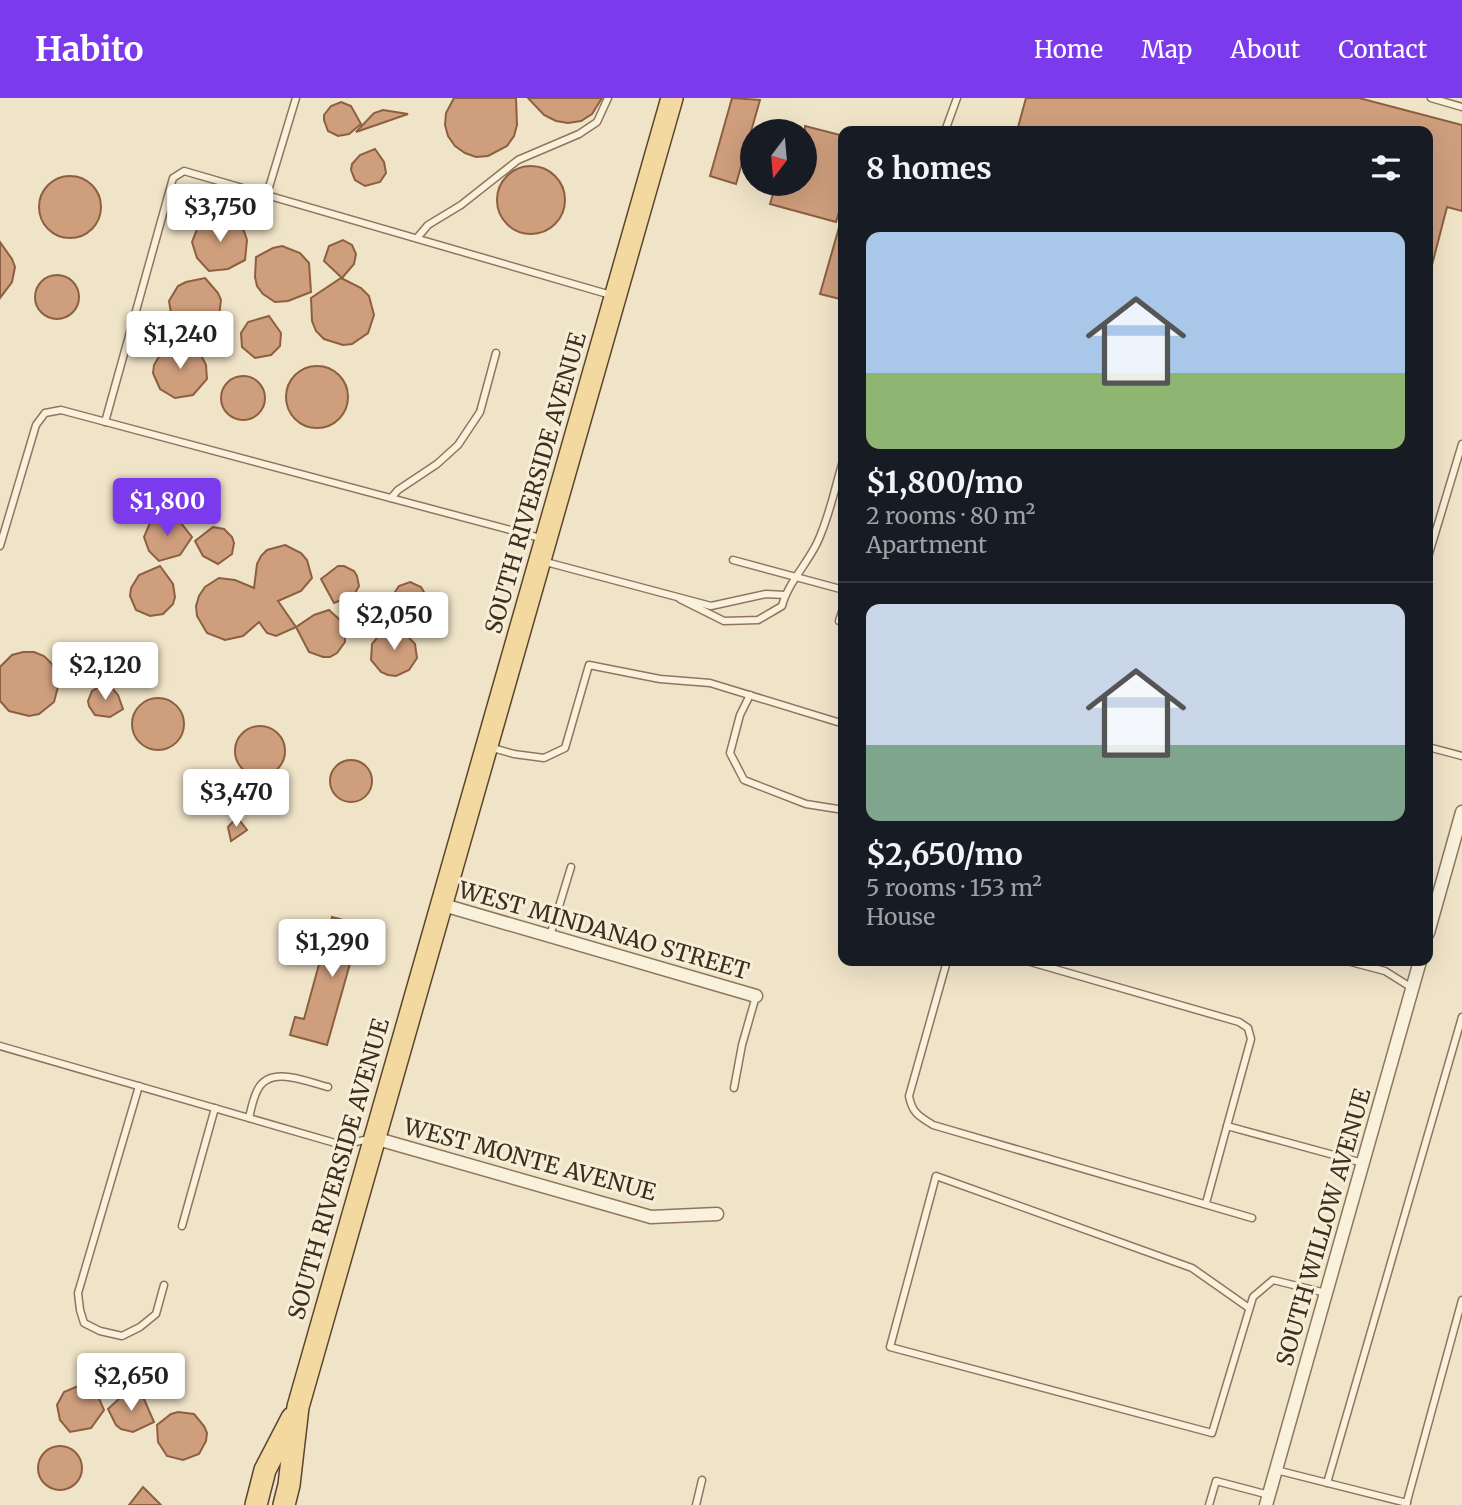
<!DOCTYPE html>
<html lang="en">
<head>
<meta charset="utf-8">
<style>
  body { margin:0; font-family:Merriweather,serif; background:#20242c; color:#f1f3f6; height:100vh; display:flex; flex-direction:column; font-size:26px; white-space:nowrap }
  * { box-sizing:border-box; margin:0 }
  p { font-size:23px; color:#9ea1a6 }
  .icon { flex:none; width:38px; height:38px; fill:none; stroke:currentColor; stroke-width:2; stroke-linecap:round; stroke-linejoin:round }
  .map { position:relative; flex:1; overflow:hidden }
  .drawer { position:absolute; left:838px; top:28px; width:595px; height:840px; display:flex; flex-direction:column; background:#171b24; border-radius:14px; box-shadow:0 7px 28px #0002 }
  .drawer>* { flex:none }
  .needle { width:46px; rotate:196deg }
  .fabs { position:absolute; left:740px; top:21px; display:grid; gap:14px }
  .fabs a { display:grid; place-items:center; width:77px; height:77px; border-radius:50%; background:#171b24; box-shadow:0 7px 28px #0002; font-size:35px }
  .price { position:absolute; translate:-50% -60px; padding:0 16px; border-radius:7px; background:#fff; color:#222; font-size:23px; line-height:46px; filter:drop-shadow(0 2px 4px #0008) }
  .price::after { content:''; position:absolute; left:50%; top:42px; width:21px; height:16px; margin-left:-10px; background:inherit; clip-path:polygon(0 0,100% 0,50% 100%) }
  .price.active { background:#7c3aed; color:#fff }
  ul { padding:0; list-style:none }
  li { display:grid; align-content:center; gap:14px; height:371px; padding:0 28px }
  li+li { border-top:2px solid #363941 }
  li span { display:grid; place-items:center; height:217px; border-radius:14px; color:#555 }
  li>.icon { margin-inline-start:auto }
  span .icon { width:126px; height:126px; fill:#fffc; stroke-width:1 }
  li b { font-size:30px }
  h2 { display:flex; justify-content:space-between; align-items:center; height:84px; padding:0 28px; font-size:30px }
  header { display:flex; align-items:center; gap:42px; box-sizing:border-box; height:98px; padding:0 35px; background:#7c3aed; color:#fff }
  header strong { font-size:33px }
  nav { display:flex; gap:38px; margin-inline-start:auto; font-size:24px }
  .map>svg:first-child { display:block }
  .building { fill:#cf9f7d; stroke:#8d5f41; stroke-width:2 }
  .lines { fill:none; stroke-linecap:round; stroke-linejoin:round }
  .service-casing { stroke:#8d765c; stroke-width:9 }
  .minor-casing { stroke:#8d765c; stroke-width:15 }
  .primary-casing { stroke:#5b4430; stroke-width:24 }
  .service { stroke:#faf1dc; stroke-width:6 }
  .minor { stroke:#faf1dc; stroke-width:12 }
  .primary { stroke:#f3d9a0; stroke-width:21 }
  .labels { text-anchor:middle; dominant-baseline:central; stroke-width:6; stroke-linejoin:round; paint-order:stroke }
  .street-label { font-size:23px; fill:#3d2e20; stroke:#f7eed8 }
</style>
</head>
<body>
<header>
<strong>Habito</strong>
<nav><a>Home</a><a>Map</a><a>About</a><a>Contact</a></nav>
</header>
<div class="map">
<svg width="1462" height="1407" viewBox="0 0 1462 1407">
  <rect width="100%" height="100%" fill="#f0e4c8"/>
  <!-- building -->
  <g class="building">
    <path d="M 454,0 L 516,0 L 517,27 L 514,38 L 507,48 L 488,58 L 476,59 L 465,55 L 455,48 L 448,38 L 445,27 L 446,15 Z"/>
    <path d="M 528,0 L 602,0 L 592,16 L 581,23 L 568,25 L 556,23 L 544,17 Z"/>
    <path d="M 732,0 L 760,2 L 736,86 L 710,78 Z"/>
    <path d="M 1026,0 L 1359,0 L 1462,27 L 1462,113 L 1447,109 L 1432,167 L 1428,167 L 1428,33 L 1017,33 Z"/>
    <path d="M 341,4 L 351,8 L 361,26 L 349,36 L 338,38 L 328,33 L 324,22 L 324,17 L 331,8 Z"/>
    <path d="M 383,12 L 408,16 L 356,34 L 374,15 Z"/>
    <path d="M 805,28 L 844,38 L 844,96 L 836,124 L 770,106 L 776,86 L 805,86 Z"/>
    <path d="M 375,51 L 384,64 L 386,75 L 380,84 L 365,88 L 355,82 L 351,72 L 352,66 L 360,57 Z"/>
    <circle cx="531" cy="102" r="34"/>
    <circle cx="70" cy="109" r="31"/>
    <path d="M 213,118 L 231,120 L 244,133 L 247,142 L 245,162 L 228,171 L 209,173 L 197,160 L 192,144 L 198,129 Z"/>
    <path d="M 840,126 L 844,127 L 844,202 L 820,196 Z"/>
    <path d="M 343,142 L 352,147 L 356,156 L 354,166 L 342,180 L 324,163 L 329,148 Z"/>
    <path d="M 0,144 L 12,161 L 15,169 L 12,184 L 0,200 Z"/>
    <path d="M 282,148 L 300,155 L 309,165 L 311,194 L 288,203 L 275,204 L 263,196 L 257,188 L 255,179 L 256,159 L 273,150 Z"/>
    <circle cx="57" cy="199" r="22"/>
    <path d="M 205,180 L 218,195 L 221,202 L 219,218 L 209,230 L 188,239 L 172,221 L 169,203 L 178,188 L 186,184 Z"/>
    <path d="M 341,180 L 361,190 L 369,198 L 374,217 L 368,235 L 352,246 L 343,247 L 324,241 L 316,233 L 312,223 L 311,200 Z"/>
    <path d="M 269,218 L 281,235 L 280,248 L 271,257 L 255,260 L 242,249 L 241,235 L 248,224 Z"/>
    <path d="M 190,245 L 202,259 L 206,267 L 207,281 L 193,297 L 175,300 L 160,291 L 153,275 L 154,267 L 163,252 L 171,248 Z"/>
    <circle cx="317" cy="299" r="31"/>
    <circle cx="243" cy="300" r="22"/>
    <path d="M 162,418 L 177,420 L 192,439 L 180,457 L 159,463 L 149,453 L 144,439 L 150,425 Z"/>
    <path d="M 213,429 L 224,431 L 232,439 L 234,445 L 232,456 L 218,466 L 203,458 L 195,443 Z"/>
    <path d="M 285,447 L 301,455 L 307,462 L 312,480 L 301,493 L 278,503 L 296,529 L 314,517 L 329,512 L 341,523 L 345,529 L 345,544 L 337,555 L 330,559 L 323,559 L 309,554 L 296,529 L 276,538 L 267,535 L 259,524 L 243,538 L 225,542 L 207,535 L 197,518 L 196,508 L 199,498 L 205,489 L 219,480 L 235,482 L 254,490 L 257,466 L 261,458 L 267,452 Z"/>
    <path d="M 160,468 L 173,486 L 175,499 L 173,506 L 163,516 L 150,518 L 136,512 L 130,498 L 131,490 L 139,477 Z"/>
    <path d="M 338,468 L 344,468 L 354,473 L 357,478 L 359,488 L 354,497 L 334,505 L 321,481 Z"/>
    <path d="M 410,484 L 421,489 L 424,494 L 426,504 L 422,513 L 403,522 L 394,509 L 393,497 L 399,488 Z"/>
    <path d="M 398,528 L 415,546 L 417,560 L 409,572 L 396,578 L 388,577 L 381,574 L 371,562 L 372,546 L 382,534 Z"/>
    <path d="M 23,554 L 34,554 L 44,558 L 52,566 L 59,585 L 54,604 L 39,616 L 29,618 L 9,613 L 0,603 L 0,569 L 12,557 Z"/>
    <path d="M 101,588 L 111,589 L 118,597 L 123,611 L 110,619 L 95,617 L 89,608 L 88,603 L 92,593 Z"/>
    <circle cx="158" cy="626" r="26"/>
    <circle cx="260" cy="653" r="25"/>
    <circle cx="351" cy="683" r="21"/>
    <path d="M 237,719 L 247,732 L 231,743 L 228,729 Z"/>
    <path d="M 332,819 L 376,831 L 368,858 L 353,855 L 327,947 L 290,937 L 295,919 L 304,921 Z"/>
    <path d="M 78,1288 L 93,1293 L 98,1298 L 104,1312 L 91,1330 L 70,1334 L 60,1322 L 57,1307 L 64,1294 Z"/>
    <path d="M 133,1296 L 144,1301 L 154,1324 L 133,1334 L 121,1331 L 116,1327 L 108,1311 L 121,1299 Z"/>
    <path d="M 178,1314 L 194,1316 L 204,1328 L 207,1335 L 206,1343 L 199,1356 L 183,1362 L 167,1358 L 158,1344 L 157,1327 L 171,1316 Z"/>
    <circle cx="60" cy="1370" r="22"/>
    <path d="M 143,1389 L 161,1407 L 129,1407 Z"/>
  </g>
  <g class="lines">
    <!-- service casing -->
    <g class="service-casing">
      <g id="service">
        <path d="M 1431,0 L 1462,9"/>
        <path d="M 945,33 L 957,0"/>
        <path d="M 267,96 L 296,0"/>
        <path d="M 417,140 L 428,127 L 461,107 L 518,62 L 579,36 L 597,24 L 608,0"/>
        <path d="M 105,324 L 173,80 L 184,73 L 611,197"/>
        <path d="M 391,400 L 398,392 L 437,366 L 458,347 L 480,314 L 496,255"/>
        <path d="M 0,448 L 36,327 L 45,315 L 61,312 L 544,441"/>
        <path d="M 1428,459 L 1462,346"/>
        <path d="M 733,462 L 844,492"/>
        <path d="M 542,463 L 711,508 L 766,496 L 785,497"/>
        <path d="M 680,501 L 724,523 L 758,522 L 782,508 C 788,485 807,466 817,445 C 830,418 835,388 844,360"/>
        <path d="M 839,523 L 844,508"/>
        <path d="M 750,597 L 740,617 L 730,655 L 744,682 L 806,706 L 844,712"/>
        <path d="M 489,649 L 514,656 L 544,660 L 565,650 L 589,567 L 660,581 L 710,585 L 844,626"/>
        <path d="M 1428,649 L 1462,658"/>
        <path d="M 550,838 L 571,769"/>
        <path d="M 947,863 L 909,998 C 912,1015 919,1018 933,1027 L 1252,1120"/>
        <path d="M 1027,863 L 1239,924 L 1248,930 L 1251,941 L 1227,1028 L 1363,1065"/>
        <path d="M 1347,863 L 1385,873 L 1412,890"/>
        <path d="M 0,948 L 342,1047 L 369,1041"/>
        <path d="M 139,988 L 78,1195 L 80,1212 L 84,1225 L 100,1233 L 122,1238 L 140,1229 L 156,1216 L 164,1187"/>
        <path d="M 734,990 L 742,947 L 756,898"/>
        <path d="M 249,1020 C 251,1011 253,1001 257,993 C 269,966 307,984 328,989"/>
        <path d="M 1206,1105 L 1227,1028"/>
        <path d="M 182,1128 L 215,1010"/>
        <path d="M 1249,1210 L 1192,1170 L 936,1078 L 890,1249 L 1212,1335 L 1253,1199 L 1273,1182 L 1326,1195"/>
        <path d="M 1276,1372 L 1407,1405"/>
        <path d="M 1327,1385 L 1462,919"/>
        <path d="M 696,1407 L 702,1382"/>
        <path d="M 1209,1407 L 1216,1383 L 1269,1397"/>
        <path d="M 1406,1407 L 1462,1202"/>
      </g>
    </g>
    <!-- minor casing -->
    <g class="minor-casing">
      <g id="minor">
        <path d="M 440,806 L 756,898"/>
        <path d="M 1428,835 L 1462,714"/>
        <path d="M 374,1040 L 651,1119 L 717,1116"/>
        <path d="M 1266,1407 L 1420,863"/>
      </g>
    </g>
    <!-- primary casing -->
    <g class="primary-casing">
      <g id="primary">
        <path d="M 256,1407 L 265,1372 L 292,1320"/>
        <path d="M 284,1407 L 289,1387 L 298,1309 L 672,0"/>
      </g>
    </g>
    <!-- service -->
    <use href="#service" class="service"/>
    <!-- minor -->
    <use href="#minor" class="minor"/>
    <!-- primary -->
    <use href="#primary" class="primary"/>
  </g>
  <g class="labels">
    <!-- street labels -->
    <g class="street-label">
      <text transform="translate(535 385) rotate(-74)">SOUTH RIVERSIDE AVENUE</text>
      <text transform="translate(604 832) rotate(16)">WEST MINDANAO STREET</text>
      <text transform="translate(530 1061) rotate(15)">WEST MONTE AVENUE</text>
      <text transform="translate(338 1071) rotate(-74)">SOUTH RIVERSIDE AVENUE</text>
      <text transform="translate(1323 1129) rotate(-74)">SOUTH WILLOW AVENUE</text>
    </g>
  </g>
</svg>
<div class="fabs">
<a><svg class="needle" viewBox="-14 -14 28 28"><path d="M0-13l5 13h-10z" fill="#e53935"/><path d="M0 13l5-13h-10z" fill="#9ea1a6"/></svg></a>
</div>
<b class="price" style="left:220px;top:146px">$3,750</b>
<b class="price" style="left:180px;top:273px">$1,240</b>
<b class="price active" style="left:167px;top:440px">$1,800</b>
<b class="price" style="left:394px;top:554px">$2,050</b>
<b class="price" style="left:105px;top:604px">$2,120</b>
<b class="price" style="left:236px;top:731px">$3,470</b>
<b class="price" style="left:332px;top:881px">$1,290</b>
<b class="price" style="left:131px;top:1315px">$2,650</b>
<section class="drawer">
<h2>8 homes<svg class="icon" aria-label="filters" viewBox="0 0 24 24"><path d="M4 7h16M4 17h16"/><circle cx="9" cy="7" r="2"/><circle cx="15" cy="17" r="2"/></svg></h2>
<ul>
<li><span style="background:linear-gradient(#a9c7e8 65%,#8fb573 0)"><svg class="icon" aria-label="home" viewBox="0 0 24 24"><path d="M3 11l9-7 9 7M6 9v11h12V9"/></svg></span><div><b>$1,800/mo</b><p>2 rooms · 80 m²</p><p>Apartment</p></div></li>
<li><span style="background:linear-gradient(#c9d6e8 65%,#7fa58c 0)"><svg class="icon" aria-label="home" viewBox="0 0 24 24"><path d="M3 11l9-7 9 7M6 9v11h12V9"/></svg></span><div><b>$2,650/mo</b><p>5 rooms · 153 m²</p><p>House</p></div></li>
</ul>
</section>
</div>
</body>
</html>
